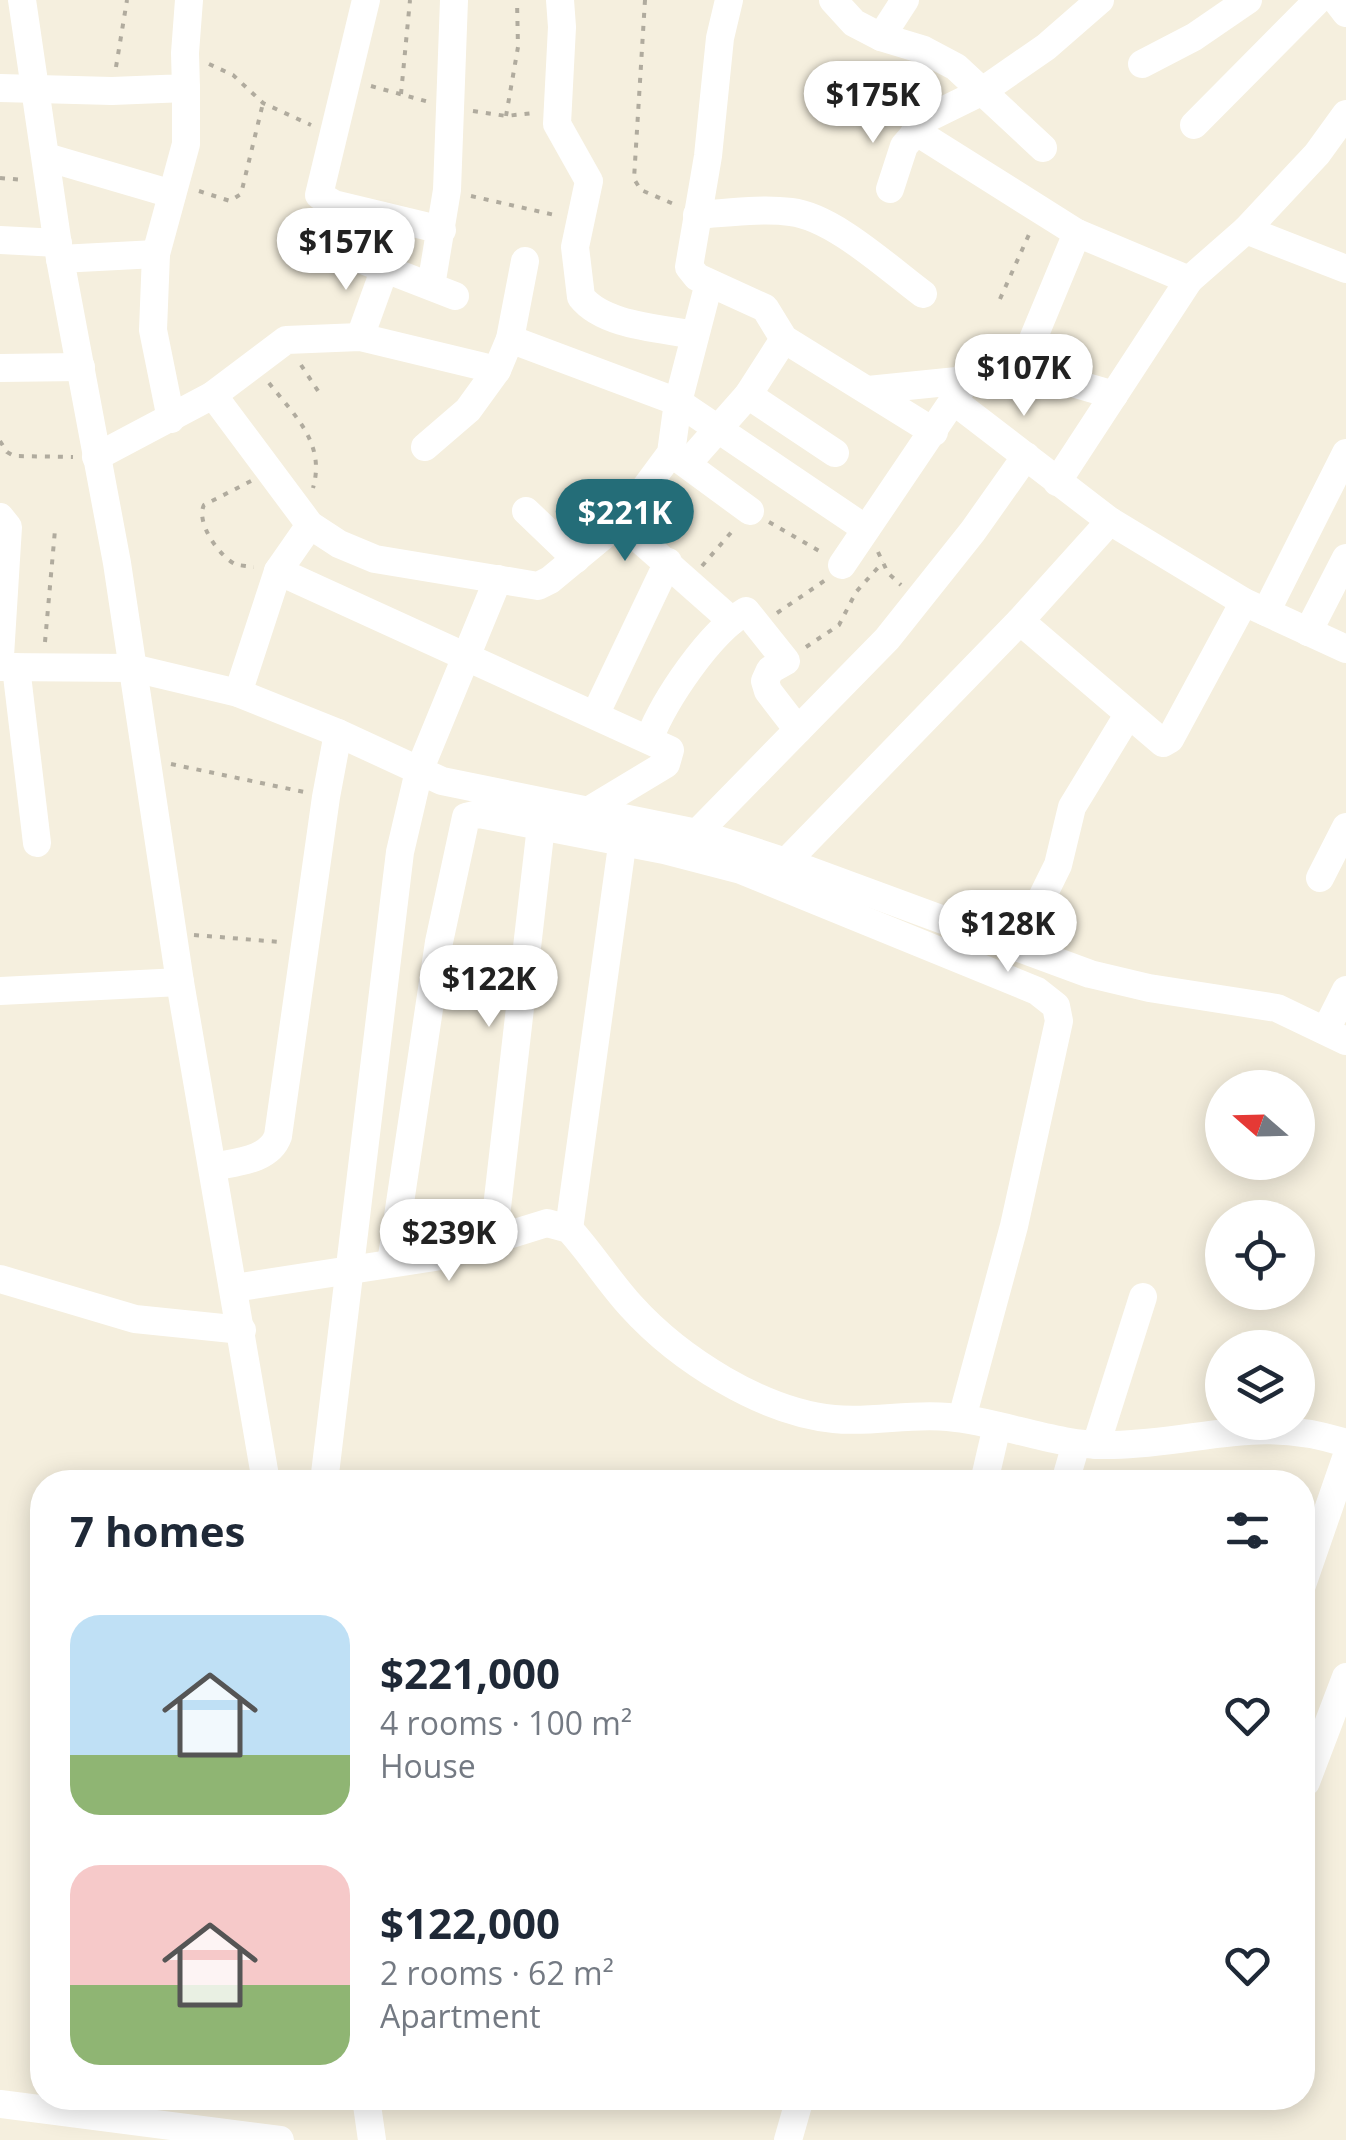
<!DOCTYPE html>
<html lang="en">
<head>
<meta charset="utf-8">
<style>
  body { margin:0; font-family:"Open Sans",sans-serif; background:#f6f6f7; color:#1f2937; height:100vh; display:flex; flex-direction:column; font-size:38px; white-space:nowrap }
  * { box-sizing:border-box; margin:0 }
  p { font-size:32px; color:#747a83 }
  .icon { flex:none; width:55px; height:55px; fill:none; stroke:currentColor; stroke-width:2; stroke-linecap:round; stroke-linejoin:round }
  .map { position:relative; flex:1; overflow:hidden }
  .sheet { position:absolute; left:30px; top:1470px; width:1285px; height:640px; display:flex; flex-direction:column; background:#fff; border-radius:40px; box-shadow:0 5px 25px #0003 }
  .sheet>* { flex:none }
  .needle { width:65px; rotate:290deg }
  .controls { position:absolute; left:1205px; top:1070px; display:grid; gap:20px }
  .controls a { display:grid; place-items:center; width:110px; height:110px; border-radius:50%; background:#fff; box-shadow:0 5px 25px #0003; font-size:50px }
  .price { position:absolute; translate:-50% -85px; padding:0 22px; border-radius:35px; background:#fff; color:#222; font-size:32px; line-height:65px; filter:drop-shadow(0 2px 5px #0008) }
  .price::after { content:''; position:absolute; left:50%; top:60px; width:30px; height:22px; margin-left:-15px; background:inherit; clip-path:polygon(0 0,100% 0,50% 100%) }
  .price.current { background:#246d78; color:#fff }
  ul { padding:0; list-style:none }
  li { display:flex; align-items:center; gap:30px; height:250px; padding:0 40px }
  li span { display:grid; place-items:center; flex:none; width:280px; height:200px; border-radius:30px; color:#555 }
  li>.icon { margin-inline-start:auto }
  span .icon { width:120px; height:120px; fill:#fffc; stroke-width:1 }
  li b { font-size:42px }
  h2 { display:flex; justify-content:space-between; align-items:center; height:120px; padding:0 40px; font-size:42px }
  .map>svg:first-child { display:block }
  .lines { fill:none; stroke-linecap:round; stroke-linejoin:round }
  .path { stroke:#b0ab9e; stroke-width:4; stroke-dasharray:5 8; stroke-linecap:butt }
  .minor { stroke:#fff; stroke-width:28 }
</style>
</head>
<body>
<div class="map">
<svg width="1346" height="2140" viewBox="0 0 1346 2140">
  <rect width="100%" height="100%" fill="#f5efde"/>
  <g class="lines">
    <!-- path -->
    <g class="path">
      <path d="M 645,0 L 634,179 L 641,190 L 676,205"/>
      <path d="M 209,64 L 233,75 L 263,103 L 311,125"/>
      <path d="M 116,67 L 127,0"/>
      <path d="M 371,86 L 429,102"/>
      <path d="M 401,94 L 410,0"/>
      <path d="M 473,111 L 506,116 L 533,113"/>
      <path d="M 506,116 L 518,47 L 517,0"/>
      <path d="M 0,178 L 25,180"/>
      <path d="M 199,191 L 230,201 L 241,194 L 263,103"/>
      <path d="M 471,196 L 559,216"/>
      <path d="M 1000,299 L 1031,230"/>
      <path d="M 301,365 L 320,394"/>
      <path d="M 269,383 C 294,415 326,443 313,488"/>
      <path d="M 0,441 L 7,452 L 14,456 L 73,457"/>
      <path d="M 251,481 L 204,505 C 195,522 220,558 237,565 C 239,565 252,567 254,567"/>
      <path d="M 769,522 L 821,552"/>
      <path d="M 878,552 L 888,573 L 901,585"/>
      <path d="M 702,566 L 735,528"/>
      <path d="M 777,613 L 827,579"/>
      <path d="M 45,642 L 55,530"/>
      <path d="M 806,647 L 839,625 L 856,592 L 883,562"/>
      <path d="M 171,764 L 304,792"/>
      <path d="M 194,935 L 280,942"/>
    </g>
    <!-- minor -->
    <g class="minor">
      <path d="M 22,0 L 60,259 L 117,563 L 180,982 L 266,1482"/>
      <path d="M 366,0 L 319,195 L 334,204 L 442,230"/>
      <path d="M 560,0 L 562,27 L 557,124 L 589,181 L 575,247 L 581,297 C 604,326 660,328 695,335"/>
      <path d="M 729,0 L 720,38 L 708,156 L 689,267 L 697,277 L 765,308 L 784,339 L 934,432"/>
      <path d="M 833,0 L 854,23 L 881,37 L 924,50 L 956,67 L 1043,148"/>
      <path d="M 1336,0 L 1346,13"/>
      <path d="M 881,37 L 905,0"/>
      <path d="M 1142,64 L 1194,37 L 1248,0"/>
      <path d="M 0,88 L 112,91 L 186,88 L 185,53 L 189,0"/>
      <path d="M 1194,125 L 1318,0"/>
      <path d="M 915,131 L 1077,233 L 1189,280 L 1057,482"/>
      <path d="M 46,157 L 172,194"/>
      <path d="M 890,189 L 904,146 L 928,118 L 981,92 L 1046,47 L 1100,0"/>
      <path d="M 697,215 C 728,213 761,208 791,212 C 834,217 889,269 923,294"/>
      <path d="M 1246,230 L 1317,154 L 1346,114"/>
      <path d="M 0,240 L 58,243"/>
      <path d="M 318,251 L 352,256 L 455,296"/>
      <path d="M 60,259 L 156,254"/>
      <path d="M 1189,280 L 1246,230 L 1346,269"/>
      <path d="M 431,286 L 447,190 L 454,0"/>
      <path d="M 360,337 L 385,268"/>
      <path d="M 510,339 L 678,402 L 866,529"/>
      <path d="M 0,368 L 81,367"/>
      <path d="M 1021,368 L 1077,233"/>
      <path d="M 868,390 L 967,380"/>
      <path d="M 213,395 L 310,525 L 339,544 L 375,559 L 538,586 L 550,580 L 620,522 L 671,453 L 678,402 L 709,283"/>
      <path d="M 748,395 L 835,453"/>
      <path d="M 955,402 L 1110,521 L 1244,602 L 1346,649"/>
      <path d="M 171,419 L 153,330 L 156,254 L 186,144 L 186,88"/>
      <path d="M 425,447 L 468,410 L 497,370"/>
      <path d="M 675,456 L 750,511"/>
      <path d="M 96,457 L 213,395 L 286,340 L 360,337 L 497,370 L 510,339 L 525,261"/>
      <path d="M 687,464 L 748,395 L 784,339"/>
      <path d="M 526,511 L 576,559"/>
      <path d="M 0,517 L 8,527 L 0,656"/>
      <path d="M 620,522 L 732,621"/>
      <path d="M 842,565 L 967,380 L 1021,368 L 1114,395"/>
      <path d="M 278,571 L 670,750 L 666,764 L 588,811"/>
      <path d="M 1266,612 L 1346,453"/>
      <path d="M 1020,621 L 1163,743 L 1170,739 L 1244,602"/>
      <path d="M 1308,632 L 1346,558"/>
      <path d="M 0,667 L 133,668 L 238,693 L 338,733 L 442,781 L 697,833 L 786,862 L 1090,974 L 1149,988 L 1277,1008 L 1346,1041"/>
      <path d="M 16,667 L 37,843"/>
      <path d="M 238,693 L 278,571 L 310,525"/>
      <path d="M 595,715 L 668,562"/>
      <path d="M 649,739 C 665,699 709,633 746,611 L 786,661 L 770,670 L 765,681 L 768,691 L 798,730"/>
      <path d="M 697,833 L 887,639 L 973,531 L 1026,456"/>
      <path d="M 786,862 L 1020,621 L 1110,521"/>
      <path d="M 1320,878 L 1346,827"/>
      <path d="M 1017,948 L 1058,865 L 1072,807 L 1128,715"/>
      <path d="M 0,991 L 180,982"/>
      <path d="M 1326,1030 L 1346,990"/>
      <path d="M 213,1167 C 235,1162 269,1161 278,1136 L 326,797 L 338,733"/>
      <path d="M 569,1229 L 625,824"/>
      <path d="M 493,1242 L 541,826"/>
      <path d="M 391,1263 L 439,942 L 466,817 L 479,814 L 664,850 L 741,870 L 1037,991 L 1056,1006 L 1059,1021 L 1014,1226 L 962,1418"/>
      <path d="M 0,1279 L 135,1319 L 242,1330"/>
      <path d="M 234,1288 L 441,1256 L 547,1223 L 569,1229 C 591,1253 609,1282 631,1306 C 679,1359 762,1412 834,1419 C 872,1423 910,1413 948,1417 C 1004,1422 1056,1447 1113,1445 C 1201,1443 1257,1414 1346,1443"/>
      <path d="M 1096,1445 L 1143,1297"/>
      <path d="M 324,1482 L 400,852 L 419,771 L 498,579"/>
      <path d="M 984,1482 L 997,1426"/>
      <path d="M 1065,1482 L 1076,1444"/>
      <path d="M 1302,1585 L 1346,1458"/>
      <path d="M 1306,1782 L 1346,1677"/>
      <path d="M 366,2098 L 372,2140"/>
      <path d="M 0,2104 L 280,2140"/>
      <path d="M 788,2140 L 800,2098"/>
    </g>
  </g>
</svg>
<div class="controls">
<a><svg class="needle" viewBox="-14 -14 28 28"><path d="M0-13l5 13h-10z" fill="#e53935"/><path d="M0 13l5-13h-10z" fill="#747a83"/></svg></a>
<a><svg class="icon" aria-label="locate" viewBox="0 0 24 24"><circle cx="12" cy="12" r="6"/><path d="M12 2v4M12 18v4M2 12h4M18 12h4"/></svg></a>
<a><svg class="icon" aria-label="layers" viewBox="0 0 24 24"><path d="M12 4l9 5-9 5-9-5zM3 14l9 5 9-5"/></svg></a>
</div>
<b class="price" style="left:873px;top:146px">$175K</b>
<b class="price" style="left:346px;top:293px">$157K</b>
<b class="price" style="left:1024px;top:419px">$107K</b>
<b class="price current" style="left:625px;top:564px">$221K</b>
<b class="price" style="left:1008px;top:975px">$128K</b>
<b class="price" style="left:489px;top:1030px">$122K</b>
<b class="price" style="left:449px;top:1284px">$239K</b>
<section class="sheet">
<h2>7 homes<svg class="icon" aria-label="filters" viewBox="0 0 24 24"><path d="M4 7h16M4 17h16"/><circle cx="9" cy="7" r="2"/><circle cx="15" cy="17" r="2"/></svg></h2>
<ul>
<li><span style="background:linear-gradient(#bfe0f5 70%,#8fb573 0)"><svg class="icon" aria-label="home" viewBox="0 0 24 24"><path d="M3 11l9-7 9 7M6 9v11h12V9"/></svg></span><div><b>$221,000</b><p>4 rooms · 100 m²</p><p>House</p></div><svg class="icon" aria-label="heart" viewBox="0 0 24 24"><path d="M12 20l-8-8c-3-5 5-10 8-4 3-6 11-1 8 4z"/></svg></li>
<li><span style="background:linear-gradient(#f6c9c9 60%,#8fb573 0)"><svg class="icon" aria-label="home" viewBox="0 0 24 24"><path d="M3 11l9-7 9 7M6 9v11h12V9"/></svg></span><div><b>$122,000</b><p>2 rooms · 62 m²</p><p>Apartment</p></div><svg class="icon" aria-label="heart" viewBox="0 0 24 24"><path d="M12 20l-8-8c-3-5 5-10 8-4 3-6 11-1 8 4z"/></svg></li>
</ul>
</section>
</div>
</body>
</html>
